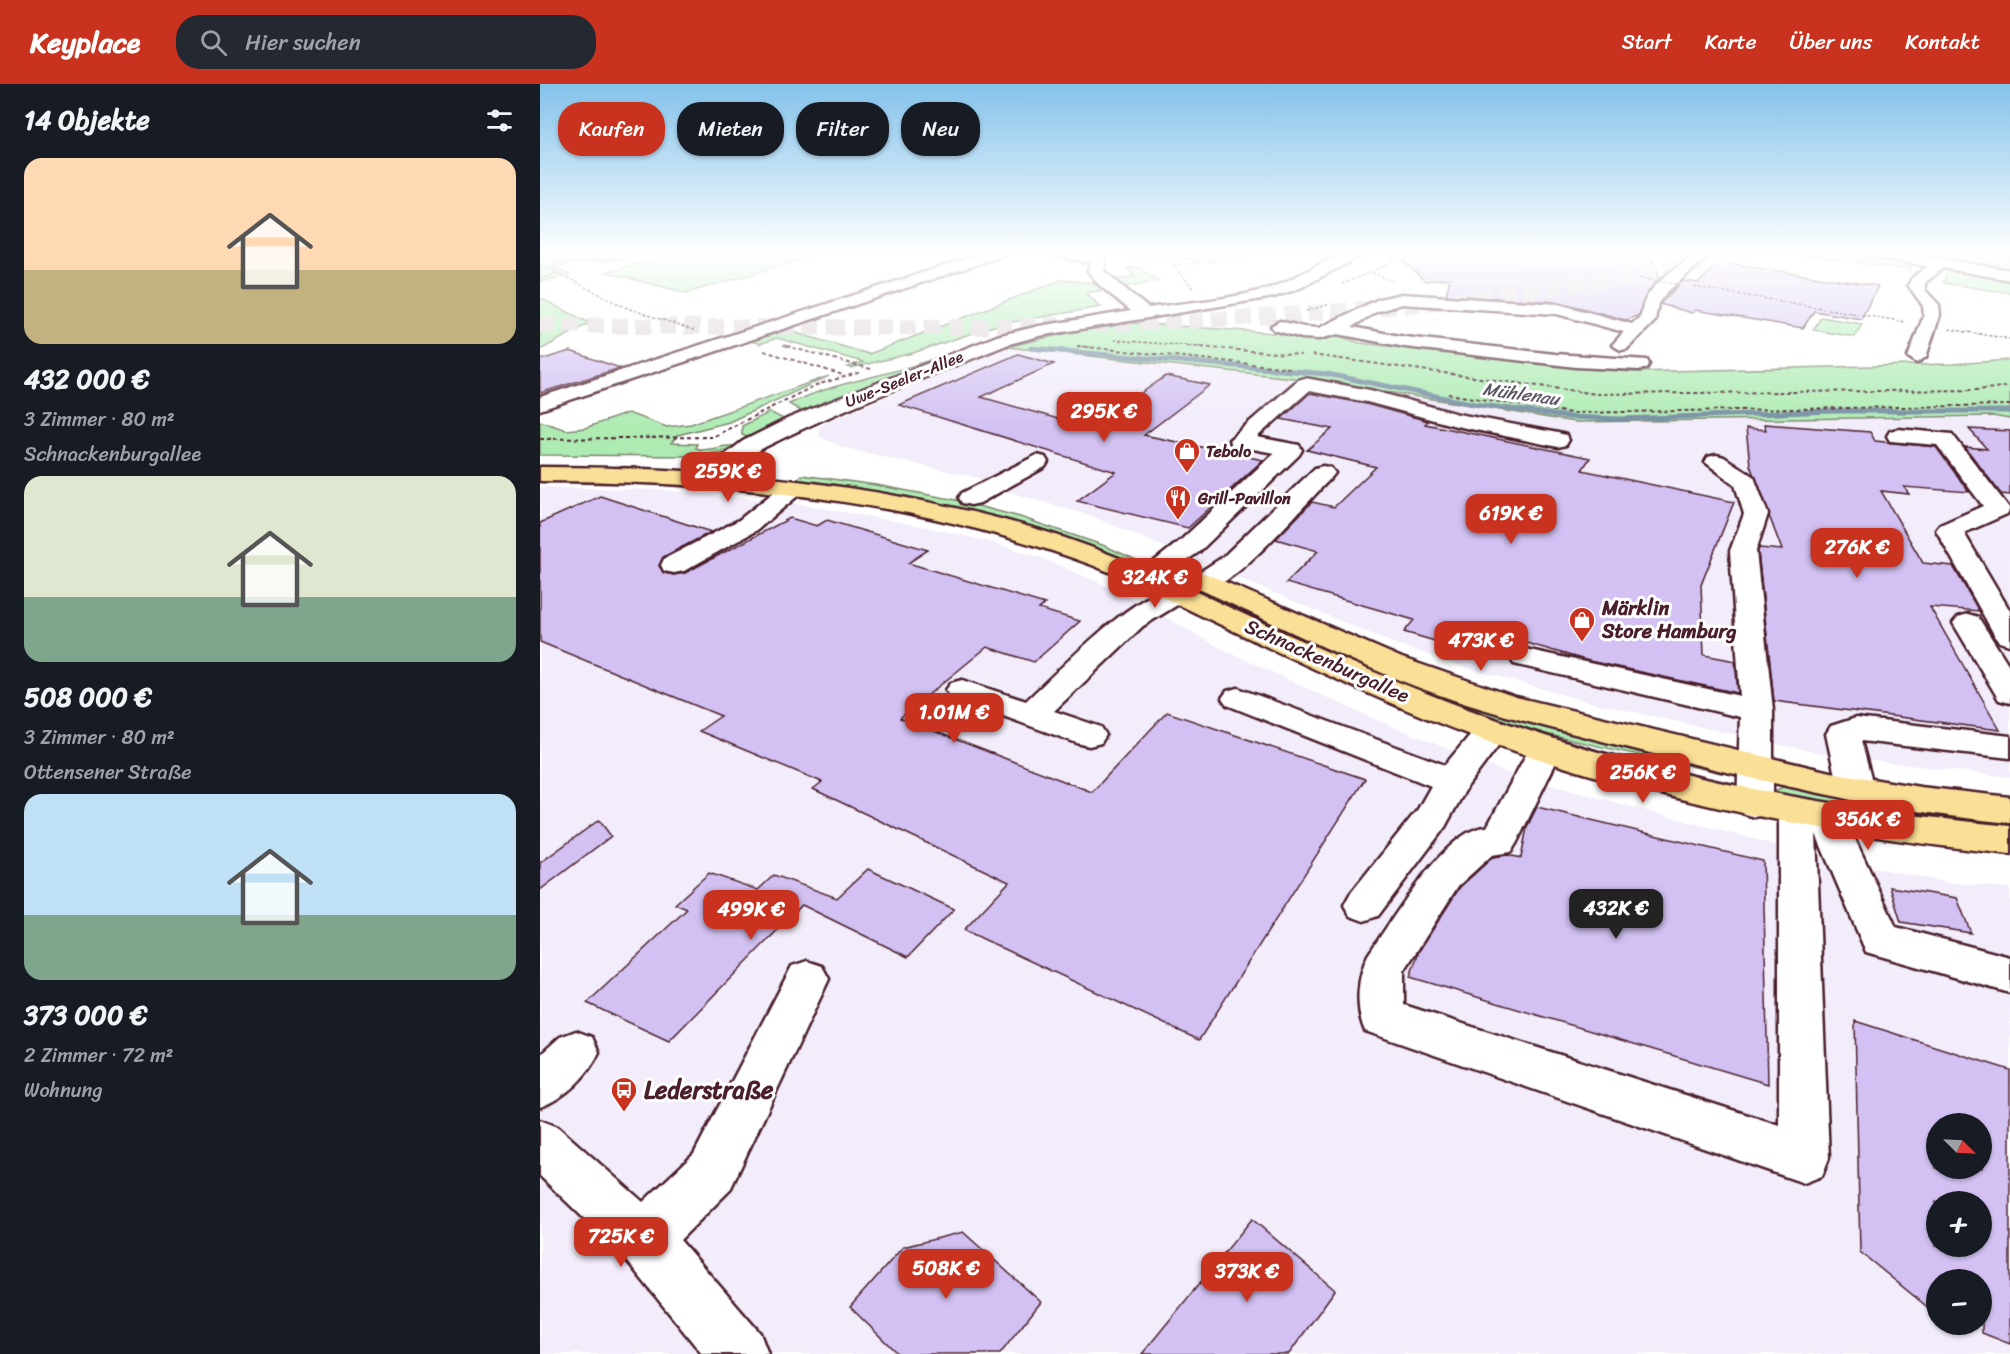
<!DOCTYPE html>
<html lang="de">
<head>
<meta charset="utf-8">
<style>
  body { margin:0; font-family:Sriracha,sans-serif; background:#242831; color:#f1f3f6; height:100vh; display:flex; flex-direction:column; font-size:22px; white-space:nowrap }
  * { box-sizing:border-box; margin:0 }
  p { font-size:20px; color:#9ea1a6 }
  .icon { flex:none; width:33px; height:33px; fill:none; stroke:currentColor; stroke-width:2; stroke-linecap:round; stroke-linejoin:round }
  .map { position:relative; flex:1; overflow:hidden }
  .sheet { display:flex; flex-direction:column; background:#171b24; width:540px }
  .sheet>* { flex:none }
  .guide { position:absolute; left:18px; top:18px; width:570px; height:54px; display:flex; gap:12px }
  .needle { width:39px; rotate:114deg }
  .tools { position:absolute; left:1386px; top:1029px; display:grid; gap:12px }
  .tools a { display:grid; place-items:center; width:66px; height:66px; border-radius:50%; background:#171b24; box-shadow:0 2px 4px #0004; font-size:30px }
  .price { position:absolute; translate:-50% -51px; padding:0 14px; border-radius:12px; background:#c8321e; color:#fff; font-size:20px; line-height:39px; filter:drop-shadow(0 2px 3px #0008) }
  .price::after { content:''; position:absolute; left:50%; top:36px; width:18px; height:14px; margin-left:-9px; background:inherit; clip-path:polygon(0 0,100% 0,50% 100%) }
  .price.selected { background:#222; color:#fff }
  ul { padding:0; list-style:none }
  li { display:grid; align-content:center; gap:12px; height:318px; padding:0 24px }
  li span { display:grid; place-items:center; height:186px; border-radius:18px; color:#555 }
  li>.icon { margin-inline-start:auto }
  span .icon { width:108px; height:108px; fill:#fffc; stroke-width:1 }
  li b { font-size:26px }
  h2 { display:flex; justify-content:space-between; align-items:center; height:72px; padding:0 24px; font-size:26px }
  .chip { padding:0 21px; border-radius:24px; background:#171b24; box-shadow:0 2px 4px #0004; font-size:21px; line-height:54px }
  .chip.selected { background:#c8321e; color:#fff }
  header { display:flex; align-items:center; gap:36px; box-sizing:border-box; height:84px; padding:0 30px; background:#c8321e; color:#fff }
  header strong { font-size:28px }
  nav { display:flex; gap:33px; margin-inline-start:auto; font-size:21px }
  .search { width:420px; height:54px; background:#242831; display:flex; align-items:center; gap:15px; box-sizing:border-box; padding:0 21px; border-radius:24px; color:#9ea1a6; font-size:22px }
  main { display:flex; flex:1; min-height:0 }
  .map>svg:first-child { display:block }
  .built { fill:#f2ecfb; fill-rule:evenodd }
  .green { fill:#adebb2; stroke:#7c856e; stroke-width:1.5 }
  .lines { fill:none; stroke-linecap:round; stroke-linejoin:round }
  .stream { stroke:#728da0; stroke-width:5 }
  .building { fill:#d2c1f2; stroke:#4a1f2b; stroke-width:1.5; fill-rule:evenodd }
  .minor-tunnel { stroke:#dbd2d5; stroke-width:16; stroke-dasharray:16 8; stroke-linecap:butt }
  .minor-casing { stroke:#4a1f2b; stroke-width:5 }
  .major-casing { stroke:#4a1f2b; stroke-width:5 }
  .path-far1 { stroke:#4a1f2b; stroke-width:1.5; stroke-dasharray:3 2; stroke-linecap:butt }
  .path { stroke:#4a1f2b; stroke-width:2; stroke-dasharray:4 3; stroke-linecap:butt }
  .minor { fill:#fff; fill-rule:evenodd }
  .major { fill:#fadf96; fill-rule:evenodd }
  .path-bridge { stroke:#4a1f2b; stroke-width:1.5; stroke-dasharray:3 2; stroke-linecap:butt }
  .labels { text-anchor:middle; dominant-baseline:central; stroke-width:6; stroke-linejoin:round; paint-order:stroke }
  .far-street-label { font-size:16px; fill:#4a1f2b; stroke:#fff }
  .far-poi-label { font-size:16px; font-weight:bold; fill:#4a1f2b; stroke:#fff; text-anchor:start }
  .far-water-label { font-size:18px; font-style:italic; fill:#5e5666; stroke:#fff }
  .poi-label { font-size:20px; font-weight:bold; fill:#4a1f2b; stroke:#fff; text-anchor:start }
  .street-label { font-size:20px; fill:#4a1f2b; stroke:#fff }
  .near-poi-label { font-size:24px; font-weight:bold; fill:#4a1f2b; stroke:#fff; text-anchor:start }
</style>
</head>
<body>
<header>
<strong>Keyplace</strong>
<div class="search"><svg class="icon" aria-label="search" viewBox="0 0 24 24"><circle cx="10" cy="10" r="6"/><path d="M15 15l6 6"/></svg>Hier suchen</div>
<nav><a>Start</a><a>Karte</a><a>Über uns</a><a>Kontakt</a></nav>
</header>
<main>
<section class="sheet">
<h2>14 Objekte<svg class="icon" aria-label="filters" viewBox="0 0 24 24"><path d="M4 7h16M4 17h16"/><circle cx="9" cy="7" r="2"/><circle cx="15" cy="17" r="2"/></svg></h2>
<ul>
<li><span style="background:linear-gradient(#ffd9b3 60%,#c2b280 0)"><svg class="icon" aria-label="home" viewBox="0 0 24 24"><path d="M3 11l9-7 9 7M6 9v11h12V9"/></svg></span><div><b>432 000 €</b><p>3 Zimmer · 80 m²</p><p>Schnackenburgallee</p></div></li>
<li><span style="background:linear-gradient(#dfe7d0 65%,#7fa58c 0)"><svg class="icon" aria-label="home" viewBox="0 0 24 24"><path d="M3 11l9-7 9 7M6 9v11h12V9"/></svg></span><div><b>508 000 €</b><p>3 Zimmer · 80 m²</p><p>Ottensener Straße</p></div></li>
<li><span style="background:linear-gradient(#bfe0f5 65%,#7fa58c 0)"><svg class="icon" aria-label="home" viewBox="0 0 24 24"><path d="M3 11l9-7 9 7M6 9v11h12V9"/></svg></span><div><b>373 000 €</b><p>2 Zimmer · 72 m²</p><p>Wohnung</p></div></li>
</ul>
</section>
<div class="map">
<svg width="1470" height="1270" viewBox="0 0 1470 1270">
  <rect width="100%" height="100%" fill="#fff"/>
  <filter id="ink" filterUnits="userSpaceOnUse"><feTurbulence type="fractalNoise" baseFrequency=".0167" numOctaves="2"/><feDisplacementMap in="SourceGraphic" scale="12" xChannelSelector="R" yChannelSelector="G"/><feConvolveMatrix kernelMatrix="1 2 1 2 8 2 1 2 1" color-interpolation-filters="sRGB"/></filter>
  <g filter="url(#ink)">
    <!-- built -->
    <g class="built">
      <path d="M 467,263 L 780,297 L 1035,338 L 1453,332 L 1470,335 L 1470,693 L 1291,672 L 1045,617 L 921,582 L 853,559 L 551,432 L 466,407 L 438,394 L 301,363 L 279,352 L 279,343 L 293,335 Z"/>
      <path d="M 0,403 L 120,406 L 248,418 L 392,444 L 450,458 L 502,474 L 578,507 L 682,565 L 827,632 L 970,690 L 1276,772 L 1410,799 L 1470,804 L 1470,1270 L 0,1270 ZM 1396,1040 L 1442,1040 L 1442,1084 L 1396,1084 ZM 1396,1118 L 1442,1118 L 1442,1162 L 1396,1162 ZM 1396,1196 L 1442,1196 L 1442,1240 L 1396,1240 Z"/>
    </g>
    <!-- green -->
    <g class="green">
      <path d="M 0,168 L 111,168 L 79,174 L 15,180 L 15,183 L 30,191 L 0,198 Z"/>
      <path d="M 143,168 L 288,168 L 146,209 L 66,188 Z"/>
      <path d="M 570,168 L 713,168 C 674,181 611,172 570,168 Z"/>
      <path d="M 1242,168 L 1302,168 L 1370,179 L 1370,186 Z"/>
      <path d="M 1356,168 L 1470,168 L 1470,187 L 1363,169 Z"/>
      <path d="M 598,183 L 619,197 L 546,209 L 561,223 L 460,240 L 373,269 L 311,284 L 308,283 L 323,278 L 237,254 L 220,260 L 205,255 L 239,244 L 329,270 L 521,196 L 555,199 L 594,193 L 587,184 Z"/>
      <path d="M 1408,186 L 1470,196 L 1470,209 L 1403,199 Z"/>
      <path d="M 0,214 L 50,239 L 0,266 L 0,249 L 9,244 L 0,243 Z"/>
      <path d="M 1281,233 L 1322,240 L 1315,253 L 1273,246 Z"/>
      <path d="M 518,239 L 441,258 L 252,333 L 209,354 L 202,351 L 202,342 L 230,328 L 243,335 L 261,327 L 249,320 C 291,300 326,296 368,283 C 419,268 465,245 518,239 Z"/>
      <path d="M 594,239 L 734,249 L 737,246 L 773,254 L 795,251 L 820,259 L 1092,288 L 1412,280 L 1470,276 L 1470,335 L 1453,332 L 1035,338 L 780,297 L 467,263 L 537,247 Z"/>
      <path d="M 289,292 L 189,338 L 138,351 L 131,359 L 157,360 L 156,364 C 169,369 181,360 195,362 L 180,368 L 156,372 L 0,371 L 0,337 L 26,346 L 45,344 L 88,329 L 127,343 L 151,340 Z"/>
      <path d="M 262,391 L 336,401 L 411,415 L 480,433 L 565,462 L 758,548 L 1176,684 L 1181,689 C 1095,669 1004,654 920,624 C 801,582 690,519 574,472 C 471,431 363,413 254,398 Z"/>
      <path d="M 1250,700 L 1268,708 L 1438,736 L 1470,738 L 1470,746 L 1242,712 L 1232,708 Z"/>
    </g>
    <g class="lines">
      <!-- stream -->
      <path class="stream" d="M 491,264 L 787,290 L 935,320 L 1029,333 L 1081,335 L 1293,327 L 1470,327"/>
    </g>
    <!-- building -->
    <g class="building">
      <path d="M 880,168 L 1103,168 L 1112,175 L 1120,194 L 1106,211 L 1099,231 L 1086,236 L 1020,218 L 906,211 L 910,194 L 885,197 L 863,177 Z"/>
      <path d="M 1179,178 L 1338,202 L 1321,235 L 1274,227 L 1263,244 L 1155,226 L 1152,229 L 1120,220 L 1143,197 L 1159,199 Z"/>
      <path d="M 30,267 L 80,284 L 0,309 L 0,276 Z"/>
      <path d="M 478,270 L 514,280 L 441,313 L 550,344 L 626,292 L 670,301 L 604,351 L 723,376 L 648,444 L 537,417 L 576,388 L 359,321 Z"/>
      <path d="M 770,309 L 826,320 L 888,337 L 885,340 L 1050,374 L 1042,386 L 1194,418 L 1161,501 L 1164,571 L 1195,577 L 1198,609 L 1049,577 L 952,549 L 936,569 L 864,548 L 874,536 L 746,499 L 778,467 L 736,455 L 772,418 L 794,423 L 836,383 L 767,366 L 792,345 L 741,335 Z"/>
      <path d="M 1224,340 L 1330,348 L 1335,357 L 1396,363 L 1429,408 L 1364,403 L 1369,410 L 1341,407 L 1383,479 L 1413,482 L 1439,527 L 1390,523 L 1460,646 L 1234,617 L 1218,467 L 1219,464 L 1242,466 L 1210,381 L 1206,344 L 1226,346 Z"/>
      <path d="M 1429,345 L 1470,347 L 1470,411 L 1461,410 L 1425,363 L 1447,365 Z"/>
      <path d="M 60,412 L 171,448 L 123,473 L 119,482 L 124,489 L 134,491 L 145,489 L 250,434 L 277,442 L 287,436 L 388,466 L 368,479 L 505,520 L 499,525 L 540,537 L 494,578 L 447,563 L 360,634 L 552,708 L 627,628 L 825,695 L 659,956 L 424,846 L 469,798 L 273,705 L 282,698 L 159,647 L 181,632 L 0,558 L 0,439 Z"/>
      <path d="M 997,723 L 1223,777 L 1228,1000 L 870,893 L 879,867 L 920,803 L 953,773 L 968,771 L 981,774 L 987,743 Z"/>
      <path d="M 59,736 L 71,752 L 0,806 L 0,779 Z"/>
      <path d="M 328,785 L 414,825 L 368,873 L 262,821 L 129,957 L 47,919 L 147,825 L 135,820 L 169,789 L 218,806 L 234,791 L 297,814 Z"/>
      <path d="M 1350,803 L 1417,814 L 1431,849 L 1361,838 Z"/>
      <path d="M 1315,937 L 1470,986 L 1470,1260 L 1442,1249 L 1442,1196 L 1396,1196 L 1396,1230 L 1320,1168 ZM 1396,1040 L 1442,1040 L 1442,1084 L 1396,1084 ZM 1396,1118 L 1442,1118 L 1442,1162 L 1396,1162 Z"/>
      <path d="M 712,1135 L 795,1206 L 749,1270 L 602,1270 Z"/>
      <path d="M 423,1148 L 501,1218 L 460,1270 L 358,1270 L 310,1223 L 363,1163 Z"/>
    </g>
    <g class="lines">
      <!-- minor-tunnel -->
      <path class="minor-tunnel" d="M 0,241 C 401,245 819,254 1213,168"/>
      <!-- minor casing -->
      <g class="minor-casing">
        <g id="minor">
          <path d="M 447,168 L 467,168 L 465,171 L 0,326 L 0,313 Z"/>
          <path d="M 511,168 L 539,168 L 564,173 L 566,176 L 564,187 L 608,224 C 647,218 689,216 726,205 C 760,196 793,165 828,168 L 760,204 L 734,213 L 499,252 L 469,260 C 388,293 304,323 225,363 C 204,374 180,407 156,401 L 152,396 L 203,357 L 249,334 L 457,252 L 499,242 L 591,227 L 558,200 L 548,187 L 551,179 L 513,171 Z"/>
          <path d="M 1158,168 L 1173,168 L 1127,208 L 1118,219 L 1115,237 L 1087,265 L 1081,266 L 1072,261 L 1084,248 L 1017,230 L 862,220 L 836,228 L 812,243 L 865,253 L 1015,270 L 1107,276 L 1109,280 L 1107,284 L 1100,286 L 1036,283 L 865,263 L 798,250 L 779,255 L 762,254 L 734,246 L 731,242 L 740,237 L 763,243 L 779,244 L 839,215 L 862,210 L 1018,220 L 1092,240 L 1101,232 C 1103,202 1136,185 1158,168 Z"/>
          <path d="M 1322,168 L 1354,168 L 1470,186 L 1470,196 L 1403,184 L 1385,199 L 1385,206 L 1399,221 L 1400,231 L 1386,273 L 1377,279 L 1368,273 L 1384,231 L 1383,222 L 1368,201 L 1372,194 L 1388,182 L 1329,172 Z"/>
          <path d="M 765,294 L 830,306 L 918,330 L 1018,349 L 1026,351 L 1029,356 L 1026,361 L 1018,363 L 916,342 L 827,318 L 769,307 L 717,353 L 759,361 L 762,366 L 759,371 L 659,468 L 634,485 L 625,487 L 616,485 L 612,479 L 641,456 L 734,369 L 692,361 L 689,356 L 758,296 Z"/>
          <path d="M 1358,345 L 1412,350 L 1470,425 L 1467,430 L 1424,449 L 1470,527 L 1470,561 L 1460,558 L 1455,552 L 1396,446 L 1400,441 L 1443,422 L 1397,361 L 1350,357 L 1347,352 L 1350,347 Z"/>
          <path d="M 497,371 L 505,373 L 508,378 L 505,383 L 440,419 L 431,421 L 422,419 L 419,414 L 422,409 Z"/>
          <path d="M 1176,371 L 1184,373 L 1214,393 L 1228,430 L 1216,467 L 1233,626 L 1233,720 L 1228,729 L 1215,733 L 1202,729 L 1197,720 L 1200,633 L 974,580 L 970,574 L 974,568 L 985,565 L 1200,612 L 1190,467 L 1204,430 L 1195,401 L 1165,378 L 1168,373 Z"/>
          <path d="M 783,382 L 791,384 L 795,389 L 791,394 C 764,421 706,490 674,503 C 667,506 662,505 655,503 L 651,497 L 655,491 L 683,473 L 775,384 Z"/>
          <path d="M 253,397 L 261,399 L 265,404 L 261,409 L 217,446 L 144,487 L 134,489 L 124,487 L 121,481 L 124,475 L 199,436 L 245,399 Z"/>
          <path d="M 637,501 L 647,503 L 651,509 L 647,515 L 603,542 L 514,627 L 561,643 L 566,651 L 561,659 L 549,662 L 537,659 L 411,613 L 406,606 L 411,599 L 422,596 L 486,617 C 524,582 588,513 637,501 Z"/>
          <path d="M 1428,530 L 1438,533 L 1470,583 L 1470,619 L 1459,616 L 1413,539 L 1418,533 Z"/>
          <path d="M 698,604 L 905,681 L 940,639 L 952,636 L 964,639 L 969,647 L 927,703 L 905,743 L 838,832 L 824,837 L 810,832 L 804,821 L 810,810 L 878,725 L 891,702 L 687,621 L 682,614 L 687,607 Z"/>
          <path d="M 1316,634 L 1470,652 L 1470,674 L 1321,657 L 1334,705 L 1329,714 L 1316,717 L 1303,714 L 1298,705 L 1286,650 L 1291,642 Z"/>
          <path d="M 1006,653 L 1018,656 L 1023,664 L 977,758 L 971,768 L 952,771 L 918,802 L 864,887 L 864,921 L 1239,1041 L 1239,727 L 1244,718 L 1257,714 L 1270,718 L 1274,725 L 1288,721 L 1301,725 L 1356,843 L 1470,873 L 1470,909 L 1326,868 L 1276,750 L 1289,1074 L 1282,1092 L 1264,1099 L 825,947 C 815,925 817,893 828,871 C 850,840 907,742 947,743 L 994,656 Z"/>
          <path d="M 267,877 L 282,882 L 289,895 L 190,1106 L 140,1156 L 220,1249 L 228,1270 L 162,1270 L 84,1173 L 0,1092 L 0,1036 L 18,1043 L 103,1118 L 154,1070 L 252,882 Z"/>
          <path d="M 36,947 L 52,953 L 59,968 C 48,992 25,1014 0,1023 L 0,971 L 20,953 Z"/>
        </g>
      </g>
      <!-- major casing -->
      <g class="major-casing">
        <g id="major">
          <path d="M 0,383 C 169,383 337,398 500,446 C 569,467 634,497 699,528 C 764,558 829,587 896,613 C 1080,686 1273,723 1470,742 L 1470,770 C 1289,751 1109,717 938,654 C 849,621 763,580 677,539 C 636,520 595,498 552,481 C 375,415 187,397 0,397 Z"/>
          <path d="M 662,488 L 862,574 L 976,613 L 1290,688 L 1380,703 L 1470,713 L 1470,739 C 1345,727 1223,698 1102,667 C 1023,647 943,629 867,599 C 794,570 724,534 652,502 L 648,496 L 652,490 Z"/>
        </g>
      </g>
      <!-- path-far1 -->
      <g class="path-far1">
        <path d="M 0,180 L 87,224 L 156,247"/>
        <path d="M 0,184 L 86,175 L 95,168"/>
        <path d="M 832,189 L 853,197"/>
        <path d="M 0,196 L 17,189"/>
        <path d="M 802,200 L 847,181 L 860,168"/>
        <path d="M 1154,203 L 1366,238"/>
        <path d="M 653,204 L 633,181 L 697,175 L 726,168"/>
        <path d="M 766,227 L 790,220"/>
        <path d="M 1409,245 L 1470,255"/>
        <path d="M 574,256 L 665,263"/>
        <path d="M 243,261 L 252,263"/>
        <path d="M 537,262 L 550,263"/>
      </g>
      <!-- path -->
      <g class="path">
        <path d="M 246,262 L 331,285"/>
        <path d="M 537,262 L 750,284"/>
        <path d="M 647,262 L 761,271"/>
        <path d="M 224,267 L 303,291"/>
        <path d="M 772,271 L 1057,310 L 1437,306 L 1470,302"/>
        <path d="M 908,310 L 1031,329 L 1470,321"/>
        <path d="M 0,355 L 172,353 L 276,301 L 321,288"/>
      </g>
      <!-- minor -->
      <use href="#minor" class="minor"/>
      <!-- major -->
      <use href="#major" class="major"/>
      <!-- path-bridge -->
      <path class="path-bridge" d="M 1099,194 L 1136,200"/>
    </g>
  </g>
  <!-- sky -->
  <linearGradient id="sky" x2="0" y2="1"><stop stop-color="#83c2ea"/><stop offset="0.49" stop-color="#fff"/><stop offset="1" stop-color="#fff" stop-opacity="0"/></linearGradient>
  <rect width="1470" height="345" fill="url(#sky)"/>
  <!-- icons -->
  <defs>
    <g id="shop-pin" transform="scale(1.35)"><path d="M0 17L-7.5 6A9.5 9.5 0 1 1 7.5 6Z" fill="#c8321e" stroke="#fff"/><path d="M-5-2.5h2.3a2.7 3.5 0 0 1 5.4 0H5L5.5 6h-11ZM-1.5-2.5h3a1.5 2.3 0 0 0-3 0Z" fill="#fff"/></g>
    <g id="restaurant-pin" transform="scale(1.35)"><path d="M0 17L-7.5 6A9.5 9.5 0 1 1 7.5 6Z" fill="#c8321e" stroke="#fff"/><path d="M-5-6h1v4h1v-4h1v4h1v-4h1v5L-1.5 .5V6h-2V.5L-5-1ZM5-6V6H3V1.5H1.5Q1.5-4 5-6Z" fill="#fff"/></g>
    <g id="bus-pin" transform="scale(1.35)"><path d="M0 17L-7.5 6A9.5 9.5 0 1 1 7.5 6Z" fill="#c8321e" stroke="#fff"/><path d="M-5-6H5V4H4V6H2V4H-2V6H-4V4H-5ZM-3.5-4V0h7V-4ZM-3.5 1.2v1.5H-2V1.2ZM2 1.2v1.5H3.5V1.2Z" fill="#fff"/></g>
  </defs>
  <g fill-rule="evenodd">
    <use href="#shop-pin" x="647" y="367"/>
    <use href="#restaurant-pin" x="638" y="414"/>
    <use href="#shop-pin" x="1042" y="536"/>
    <use href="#bus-pin" x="84" y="1006"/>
  </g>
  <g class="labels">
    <!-- far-street labels -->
    <g class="far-street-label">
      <text transform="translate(364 295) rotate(-22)">Uwe-Seeler-Allee</text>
    </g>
    <!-- far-poi labels -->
    <g class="far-poi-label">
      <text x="666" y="367">Tebolo</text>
      <text x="658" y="414">Grill-Pavillon</text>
    </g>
    <!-- far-water labels -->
    <g class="far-water-label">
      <text transform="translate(981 310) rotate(8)">Mühlenau</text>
    </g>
    <!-- poi labels -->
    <g class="poi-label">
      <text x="1062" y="524">Märklin<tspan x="1062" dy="23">Store Hamburg</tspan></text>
    </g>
    <!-- street labels -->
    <g class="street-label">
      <text transform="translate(787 577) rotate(24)">Schnackenburgallee</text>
    </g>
    <!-- near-poi labels -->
    <g class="near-poi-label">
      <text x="104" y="1006">Lederstraße</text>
    </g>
  </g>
</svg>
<div class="tools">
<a><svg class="needle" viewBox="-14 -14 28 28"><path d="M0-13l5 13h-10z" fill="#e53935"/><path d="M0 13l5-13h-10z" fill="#9ea1a6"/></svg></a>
<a>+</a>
<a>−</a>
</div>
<b class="price" style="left:564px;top:359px">295K €</b>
<b class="price" style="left:188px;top:419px">259K €</b>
<b class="price" style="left:971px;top:461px">619K €</b>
<b class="price" style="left:1317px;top:495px">276K €</b>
<b class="price" style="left:615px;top:525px">324K €</b>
<b class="price" style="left:941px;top:588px">473K €</b>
<b class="price" style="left:414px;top:660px">1.01M €</b>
<b class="price" style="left:1103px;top:720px">256K €</b>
<b class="price" style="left:1328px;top:767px">356K €</b>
<b class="price selected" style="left:1076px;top:856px">432K €</b>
<b class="price" style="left:211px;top:857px">499K €</b>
<b class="price" style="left:81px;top:1184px">725K €</b>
<b class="price" style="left:406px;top:1216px">508K €</b>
<b class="price" style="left:707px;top:1219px">373K €</b>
<div class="guide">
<a class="chip selected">Kaufen</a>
<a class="chip">Mieten</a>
<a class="chip">Filter</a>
<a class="chip">Neu</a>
</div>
</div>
</main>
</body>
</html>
